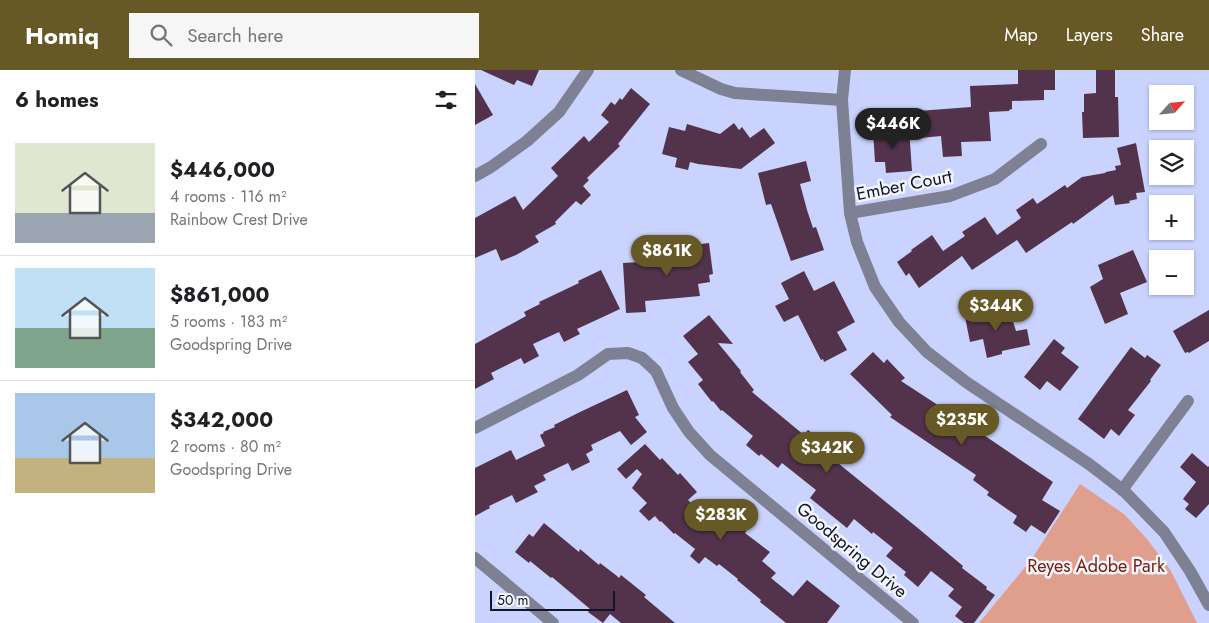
<!DOCTYPE html>
<html lang="en">
<head>
<meta charset="utf-8">
<style>
  body { margin:0; font-family:Jost,sans-serif; background:#f6f6f6; color:#202124; height:100vh; display:flex; flex-direction:column; font-size:19px; white-space:nowrap }
  * { box-sizing:border-box; margin:0 }
  p { font-size:16px; color:#757577 }
  .icon { flex:none; width:28px; height:28px; fill:none; stroke:currentColor; stroke-width:2; stroke-linecap:round; stroke-linejoin:round }
  .map { position:relative; flex:1; overflow:hidden }
  .drawer { display:flex; flex-direction:column; background:#fff; width:475px }
  .drawer>* { flex:none }
  .needle { width:32px; rotate:63deg }
  .buttons { position:absolute; left:674px; top:15px; display:grid; gap:10px }
  .buttons a { display:grid; place-items:center; width:45px; height:45px; border-radius:0px; background:#fff; box-shadow:0 1px 4px #0004; font-size:25px }
  .scale { position:absolute; left:15px; bottom:12px; width:125px; box-sizing:border-box; padding-left:5px; border:2px solid #121523; border-top:0; font-size:14px; line-height:18px; white-space:nowrap; color:#121523; -webkit-text-stroke:4px #f3f5fe; paint-order:stroke }
  .price { position:absolute; translate:-50% -42px; padding:0 11px; border-radius:18px; background:#665925; color:#fff; font-size:16px; line-height:32px; filter:drop-shadow(0 1px 2px #0008) }
  .price::after { content:''; position:absolute; left:50%; top:30px; width:15px; height:11px; margin-left:-8px; background:inherit; clip-path:polygon(0 0,100% 0,50% 100%) }
  .price.on { background:#222; color:#fff }
  ul { padding:0; list-style:none }
  li { display:flex; align-items:center; gap:15px; height:125px; padding:0 15px }
  li+li { border-top:1px solid #e0e0e0 }
  li span { display:grid; place-items:center; flex:none; width:140px; height:100px; border-radius:0px; color:#555 }
  li>.icon { margin-inline-start:auto }
  span .icon { width:60px; height:60px; fill:#fffc; stroke-width:1 }
  li b { font-size:21px }
  h2 { display:flex; justify-content:space-between; align-items:center; height:60px; padding:0 15px; font-size:21px }
  header { display:flex; align-items:center; gap:30px; box-sizing:border-box; height:70px; padding:0 25px; background:#665925; color:#fff }
  header strong { font-size:24px }
  nav { display:flex; gap:28px; margin-inline-start:auto; font-size:18px }
  .search { width:350px; height:45px; background:#f6f6f6; display:flex; align-items:center; gap:12px; box-sizing:border-box; padding:0 18px; border-radius:0px; color:#757577; font-size:19px }
  main { display:flex; flex:1; min-height:0 }
  .map>svg:first-child { display:block }
  .green { fill:#e09e8c }
  .building { fill:#53334c }
  .lines { fill:none; stroke-linecap:round; stroke-linejoin:round }
  .minor { stroke:#7d8193; stroke-width:12 }
  .labels { text-anchor:middle; dominant-baseline:central; stroke-width:5; stroke-linejoin:round; paint-order:stroke }
  .street-label { font-size:18px; fill:#121523; stroke:#f3f5fe }
  .park-label { font-size:18px; fill:#74220c; stroke:#f3f5fe }
</style>
</head>
<body>
<header>
<strong>Homiq</strong>
<div class="search"><svg class="icon" aria-label="search" viewBox="0 0 24 24"><circle cx="10" cy="10" r="6"/><path d="M15 15l6 6"/></svg>Search here</div>
<nav><a>Map</a><a>Layers</a><a>Share</a></nav>
</header>
<main>
<section class="drawer">
<h2>6 homes<svg class="icon" aria-label="filters" viewBox="0 0 24 24"><path d="M4 7h16M4 17h16"/><circle cx="9" cy="7" r="2"/><circle cx="15" cy="17" r="2"/></svg></h2>
<ul>
<li><span style="background:linear-gradient(#dfe7d0 70%,#9aa5b1 0)"><svg class="icon" aria-label="home" viewBox="0 0 24 24"><path d="M3 11l9-7 9 7M6 9v11h12V9"/></svg></span><div><b>$446,000</b><p>4 rooms · 116 m²</p><p>Rainbow Crest Drive</p></div></li>
<li><span style="background:linear-gradient(#bfe0f5 60%,#7fa58c 0)"><svg class="icon" aria-label="home" viewBox="0 0 24 24"><path d="M3 11l9-7 9 7M6 9v11h12V9"/></svg></span><div><b>$861,000</b><p>5 rooms · 183 m²</p><p>Goodspring Drive</p></div></li>
<li><span style="background:linear-gradient(#a9c7e8 65%,#c2b280 0)"><svg class="icon" aria-label="home" viewBox="0 0 24 24"><path d="M3 11l9-7 9 7M6 9v11h12V9"/></svg></span><div><b>$342,000</b><p>2 rooms · 80 m²</p><p>Goodspring Drive</p></div></li>
</ul>
</section>
<div class="map">
<svg width="734" height="553" viewBox="0 0 734 553">
  <rect width="100%" height="100%" fill="#c9d3fd"/>
  <!-- green -->
  <path class="green" d="M 605,414 L 649,444 L 672,469 L 696,501 L 722,553 L 504,553 L 556,490 Z"/>
  <!-- building -->
  <g class="building">
    <path d="M 6,0 L 64,0 L 57,16 L 42,10 L 39,15 Z"/>
    <path d="M 543,0 L 580,0 L 580,20 L 569,20 L 569,30 L 537,31 L 537,39 L 534,40 L 534,41 L 514,42 L 516,71 L 486,72 L 487,86 L 468,87 L 466,66 L 445,68 L 443,41 L 496,37 L 495,16 L 543,14 Z"/>
    <path d="M 621,0 L 640,0 L 640,27 L 643,27 L 644,67 L 608,68 L 607,42 L 609,42 L 609,24 L 621,23 Z"/>
    <path d="M 0,14 L 18,45 L 0,55 Z"/>
    <path d="M 156,18 L 175,34 L 143,74 L 145,76 L 112,108 L 114,110 L 108,116 L 116,125 L 106,135 L 101,131 L 80,152 L 81,154 L 60,166 L 64,172 L 41,185 L 26,191 L 21,179 L 0,188 L 0,148 L 40,126 L 48,140 L 83,106 L 76,98 L 109,66 L 114,72 L 134,52 L 126,45 L 136,32 L 140,35 L 145,28 L 147,30 Z"/>
    <path d="M 259,53 L 264,60 L 267,57 L 275,68 L 289,58 L 300,73 L 266,99 L 223,94 L 215,92 L 213,100 L 200,97 L 202,88 L 187,84 L 194,57 L 210,61 L 212,54 L 245,64 Z"/>
    <path d="M 418,58 L 434,58 L 437,101 L 411,103 L 410,92 L 400,92 L 398,61 L 419,60 Z"/>
    <path d="M 661,73 L 670,122 L 661,123 L 662,129 L 654,131 L 655,133 L 640,135 L 638,125 L 598,154 L 597,152 L 551,183 L 542,170 L 497,200 L 487,186 L 444,218 L 434,203 L 431,206 L 422,192 L 437,181 L 436,180 L 457,165 L 468,181 L 490,166 L 487,162 L 510,147 L 522,165 L 546,148 L 541,140 L 558,128 L 562,134 L 590,115 L 592,118 L 607,107 L 630,103 L 631,102 L 641,100 L 640,96 L 646,95 L 642,78 Z"/>
    <path d="M 331,91 L 336,111 L 325,114 L 332,140 L 338,158 L 341,157 L 349,180 L 316,191 L 296,134 L 291,135 L 283,103 Z"/>
    <path d="M 234,173 L 238,204 L 234,205 L 235,212 L 223,214 L 225,226 L 170,231 L 171,242 L 151,243 L 148,193 L 196,190 L 195,178 Z"/>
    <path d="M 658,180 L 672,212 L 645,223 L 653,244 L 630,254 L 615,217 L 628,209 L 623,195 Z"/>
    <path d="M 126,200 L 145,239 L 102,259 L 105,264 L 89,272 L 84,262 L 58,274 L 64,286 L 49,294 L 46,288 L 16,303 L 19,309 L 0,319 L 0,274 L 51,246 L 49,242 L 65,234 L 64,232 L 104,213 L 103,211 Z"/>
    <path d="M 329,201 L 339,221 L 359,211 L 380,252 L 362,262 L 372,280 L 349,292 L 348,289 L 346,290 L 323,245 L 309,252 L 300,236 L 314,229 L 306,213 Z"/>
    <path d="M 534,239 L 541,261 L 552,259 L 555,275 L 527,281 L 527,284 L 512,288 L 508,269 L 495,272 L 490,247 L 505,243 L 505,246 Z"/>
    <path d="M 734,240 L 734,271 L 714,283 L 713,282 L 710,283 L 698,261 Z"/>
    <path d="M 234,245 L 258,274 L 243,273 L 266,301 L 265,302 L 279,320 L 277,322 L 329,365 L 333,360 L 346,371 L 342,376 L 444,459 L 488,496 L 487,498 L 512,517 L 511,519 L 520,525 L 499,553 L 489,553 L 480,546 L 487,537 L 473,526 L 479,519 L 456,501 L 443,517 L 429,505 L 431,502 L 411,486 L 418,478 L 398,462 L 397,464 L 379,449 L 372,458 L 335,428 L 341,420 L 307,393 L 303,398 L 286,384 L 284,386 L 271,375 L 278,366 L 247,340 L 246,341 L 238,331 L 237,332 L 223,314 L 228,310 L 213,292 L 223,284 L 208,266 Z"/>
    <path d="M 579,269 L 590,278 L 586,283 L 604,297 L 585,321 L 572,311 L 565,320 L 549,307 Z"/>
    <path d="M 656,277 L 670,288 L 672,285 L 686,295 L 675,310 L 676,311 L 653,340 L 660,345 L 644,366 L 636,359 L 629,369 L 603,349 Z"/>
    <path d="M 398,282 L 409,293 L 412,289 L 430,308 L 426,311 L 469,339 L 467,342 L 488,357 L 491,353 L 578,412 L 567,430 L 585,441 L 570,464 L 556,455 L 551,462 L 538,453 L 542,446 L 512,425 L 514,422 L 498,410 L 501,405 L 415,347 L 417,345 L 375,304 Z"/>
    <path d="M 152,320 L 164,345 L 160,347 L 172,362 L 156,375 L 145,361 L 116,375 L 118,380 L 111,384 L 115,392 L 97,401 L 93,393 L 68,405 L 71,410 L 59,416 L 63,422 L 41,433 L 37,425 L 14,436 L 15,438 L 0,446 L 0,398 L 36,380 L 41,390 L 70,376 L 65,365 L 69,363 L 68,362 L 80,357 L 79,355 L 105,342 Z"/>
    <path d="M 170,374 L 185,390 L 187,388 L 203,405 L 205,403 L 222,422 L 213,430 L 224,441 L 220,444 L 244,464 L 258,448 L 272,460 L 270,463 L 295,482 L 287,491 L 301,503 L 296,508 L 318,526 L 332,510 L 365,536 L 352,553 L 311,553 L 285,532 L 286,530 L 262,510 L 263,509 L 244,494 L 242,496 L 230,487 L 224,494 L 215,486 L 220,479 L 200,463 L 199,464 L 186,451 L 185,452 L 180,446 L 174,451 L 164,441 L 172,433 L 157,418 L 167,404 L 162,399 L 151,409 L 142,399 Z"/>
    <path d="M 717,383 L 733,397 L 734,396 L 734,434 L 721,448 L 710,439 L 714,434 L 708,429 L 721,412 L 705,397 Z"/>
    <path d="M 69,453 L 104,482 L 105,479 L 124,495 L 125,493 L 142,506 L 144,508 L 146,505 L 171,525 L 169,527 L 200,553 L 146,553 L 135,544 L 128,553 L 113,542 L 115,539 L 77,507 L 76,508 L 55,491 L 54,493 L 40,482 L 54,464 L 58,467 Z"/>
  </g>
  <g class="lines">
    <!-- minor -->
    <g class="minor">
      <path d="M 206,0 L 246,19 L 260,23 L 367,30"/>
      <path d="M 370,0 L 367,30 L 375,143 L 382,172 L 400,217 L 424,252 L 452,282 L 491,312 L 614,394 L 649,421 L 689,462 L 715,501 L 734,535"/>
      <path d="M 0,106 L 16,97 L 52,71 L 84,42 L 113,0"/>
      <path d="M 375,143 L 475,126 L 520,109 L 566,74"/>
      <path d="M 0,358 L 103,305 L 133,284 L 153,283 L 167,288 L 181,301 L 198,338 L 214,362 L 235,385 L 438,553"/>
      <path d="M 647,420 L 713,331"/>
      <path d="M 0,488 L 78,553"/>
    </g>
  </g>
  <g class="labels">
    <!-- street labels -->
    <g class="street-label">
      <text transform="translate(429 115) rotate(-11)">Ember Court</text>
      <text transform="translate(377 480) rotate(40)">Goodspring Drive</text>
    </g>
    <!-- park labels -->
    <g class="park-label">
      <text x="621" y="496">Reyes Adobe Park</text>
    </g>
  </g>
</svg>
<div class="buttons">
<a><svg class="needle" viewBox="-14 -14 28 28"><path d="M0-13l5 13h-10z" fill="#e53935"/><path d="M0 13l5-13h-10z" fill="#757577"/></svg></a>
<a><svg class="icon" aria-label="layers" viewBox="0 0 24 24"><path d="M12 4l9 5-9 5-9-5zM3 14l9 5 9-5"/></svg></a>
<a>+</a>
<a>−</a>
</div>
<div class="scale">50 m</div>
<b class="price on" style="left:418px;top:80px">$446K</b>
<b class="price" style="left:192px;top:207px">$861K</b>
<b class="price" style="left:521px;top:262px">$344K</b>
<b class="price" style="left:487px;top:376px">$235K</b>
<b class="price" style="left:352px;top:404px">$342K</b>
<b class="price" style="left:246px;top:471px">$283K</b>
</div>
</main>
</body>
</html>
